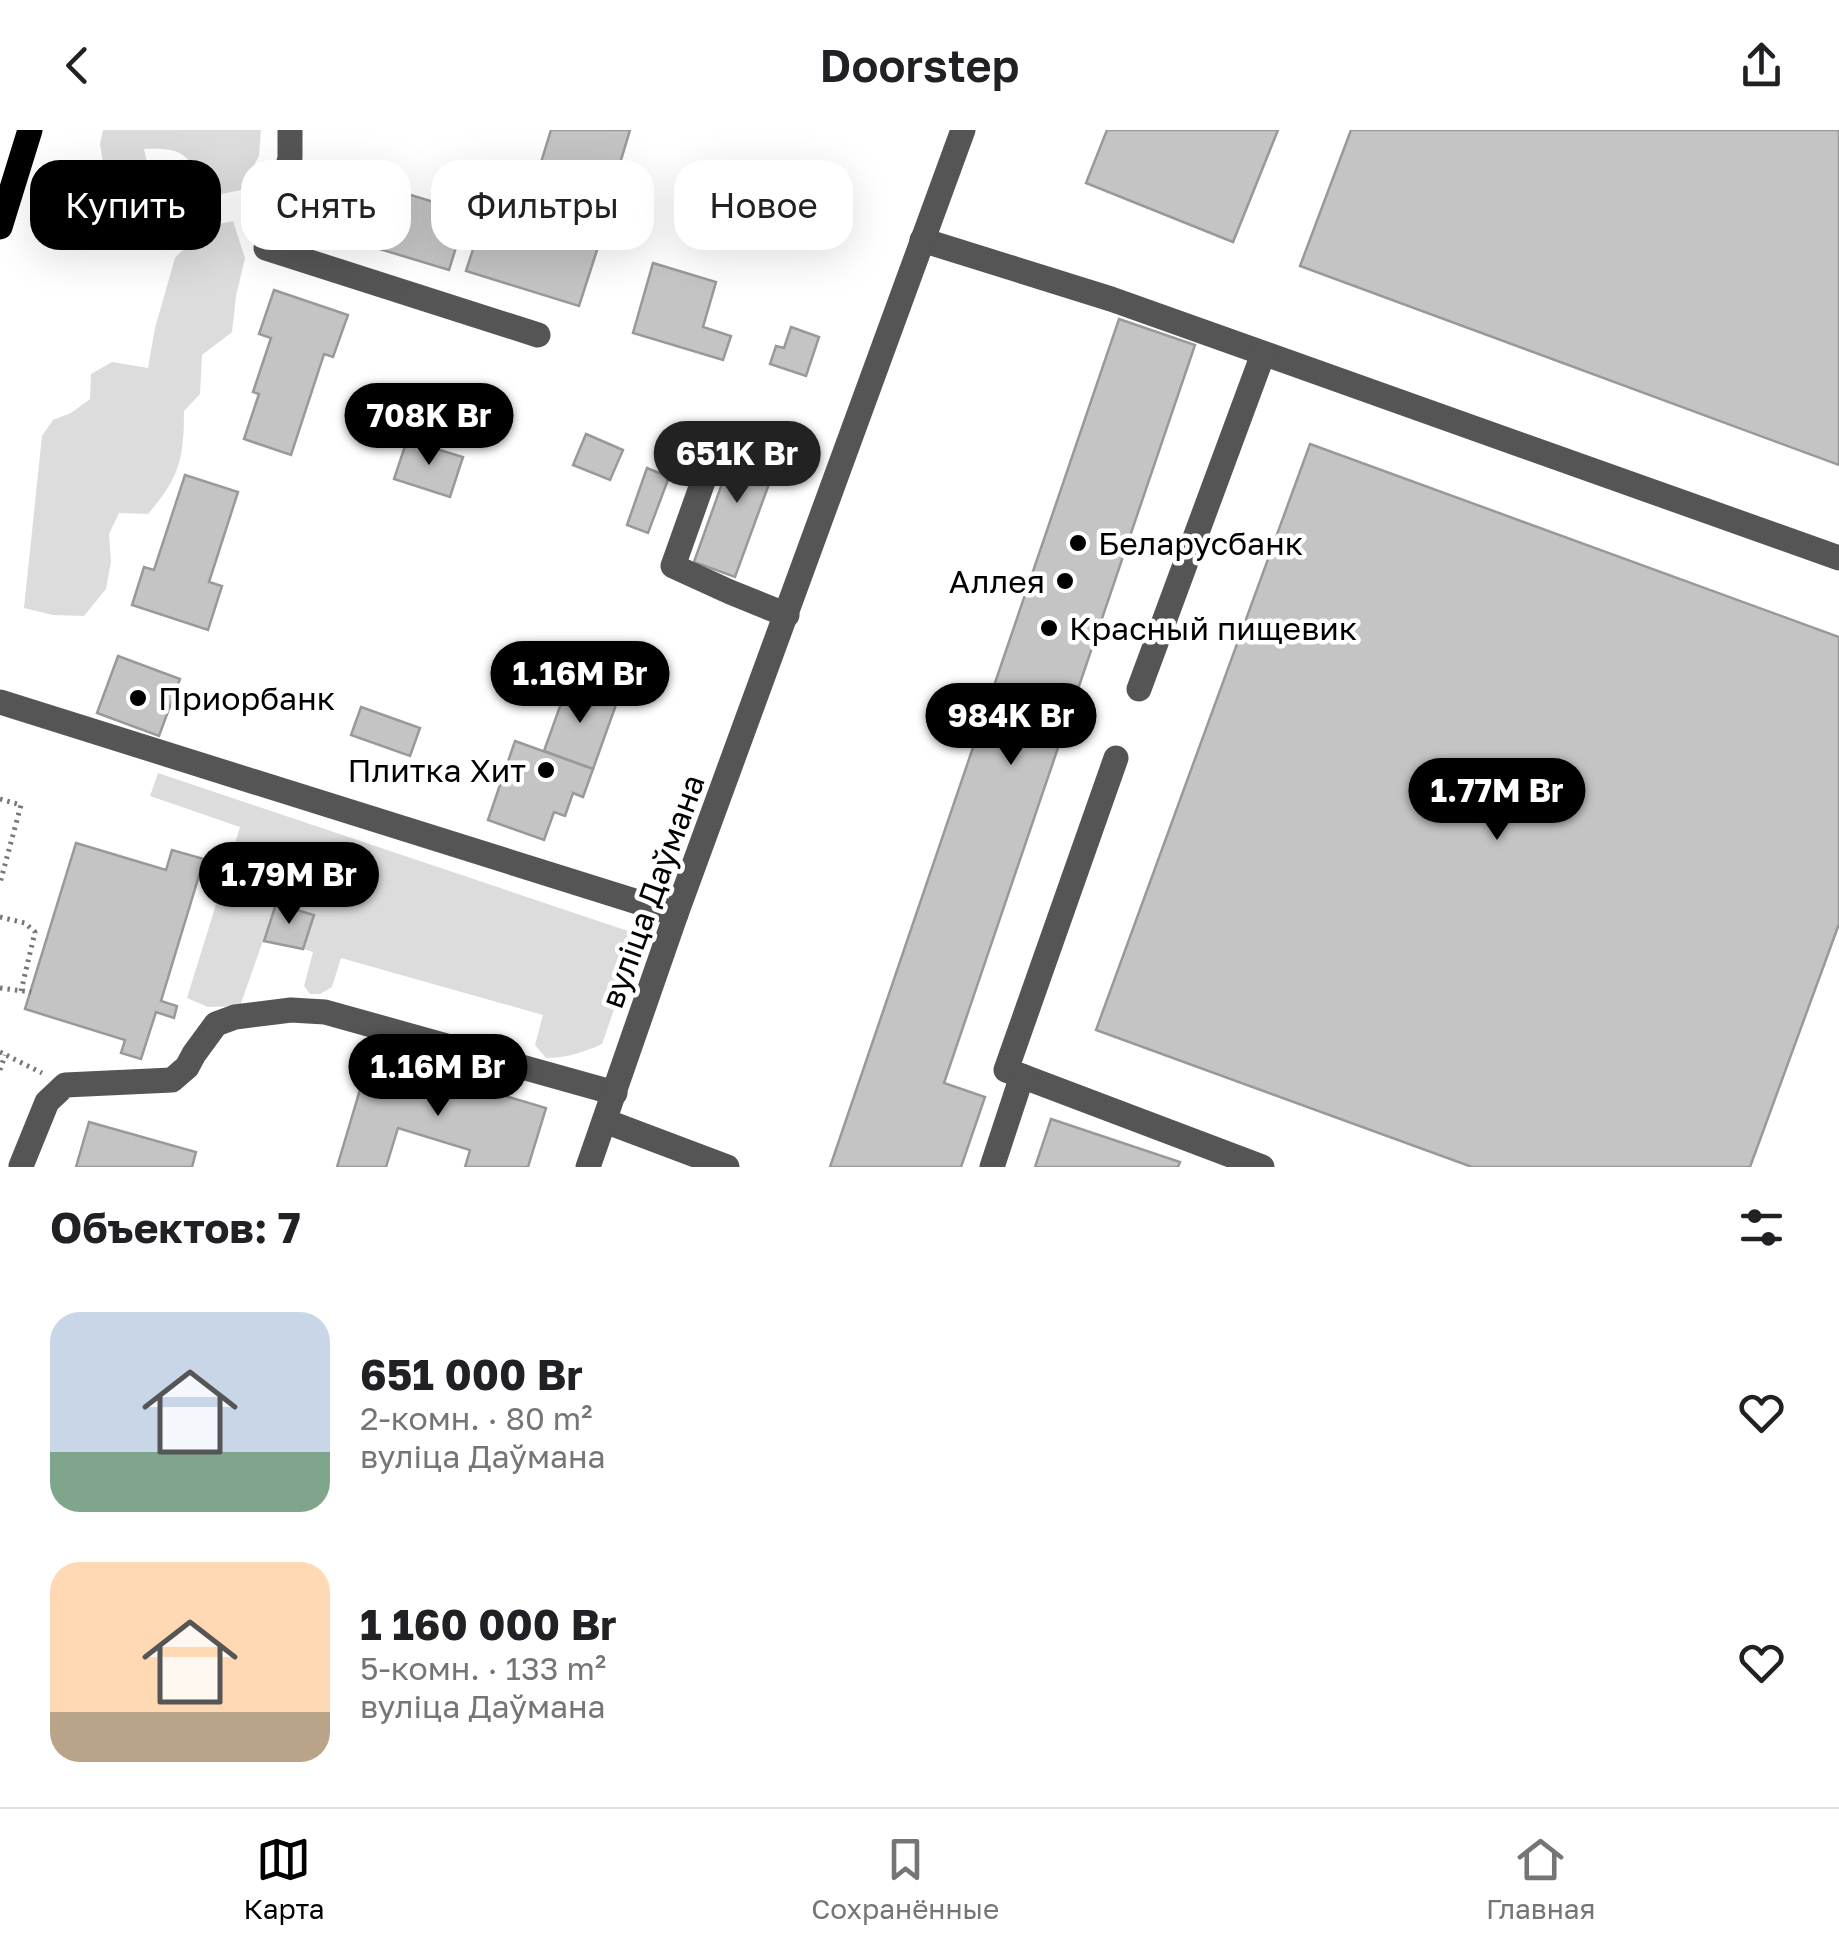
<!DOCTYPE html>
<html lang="ru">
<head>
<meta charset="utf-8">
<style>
  body { margin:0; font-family:"Golos Text",sans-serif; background:#f2f2f2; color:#202124; height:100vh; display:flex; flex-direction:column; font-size:38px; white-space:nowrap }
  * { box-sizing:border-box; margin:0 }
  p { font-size:32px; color:#757577 }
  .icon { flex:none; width:55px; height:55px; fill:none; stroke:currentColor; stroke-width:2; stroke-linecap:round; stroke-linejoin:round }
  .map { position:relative; height:1037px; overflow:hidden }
  .details { display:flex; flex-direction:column; background:#fff; flex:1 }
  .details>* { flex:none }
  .guide { position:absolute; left:30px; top:30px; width:1000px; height:90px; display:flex; gap:20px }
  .price { position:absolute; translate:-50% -85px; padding:0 22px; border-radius:35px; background:#000; color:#fff; font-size:32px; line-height:65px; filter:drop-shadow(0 2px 5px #0008) }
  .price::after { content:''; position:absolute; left:50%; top:60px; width:30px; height:22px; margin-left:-15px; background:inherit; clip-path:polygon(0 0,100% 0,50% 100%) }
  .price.active { background:#222; color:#fff }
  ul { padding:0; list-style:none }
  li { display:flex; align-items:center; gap:30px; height:250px; padding:0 50px }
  li span { display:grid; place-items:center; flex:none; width:280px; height:200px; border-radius:30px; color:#555 }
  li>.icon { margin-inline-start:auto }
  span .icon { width:120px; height:120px; fill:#fffc; stroke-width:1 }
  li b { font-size:42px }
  h2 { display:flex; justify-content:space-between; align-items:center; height:120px; padding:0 50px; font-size:42px }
  .chip { padding:0 35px; border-radius:30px; background:#fff; box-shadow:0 10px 40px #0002; font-size:35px; line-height:90px }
  .chip.active { background:#000; color:#fff }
  header { display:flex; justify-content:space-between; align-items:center; height:130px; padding:0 50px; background:#fff; font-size:45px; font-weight:600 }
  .dock { display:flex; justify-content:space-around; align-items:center; height:140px; border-top:2px solid #e0e0e0; background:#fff; font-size:28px; color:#757577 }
  .dock a { display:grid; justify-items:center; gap:5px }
  .dock .active { color:#000 }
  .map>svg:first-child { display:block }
  .green { fill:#dcdcdc }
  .building { fill:#c4c4c4; stroke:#999; stroke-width:2.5 }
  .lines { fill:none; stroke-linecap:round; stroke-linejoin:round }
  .path { stroke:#777; stroke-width:5; stroke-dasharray:2.5 5; stroke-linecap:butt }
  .minor { stroke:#555; stroke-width:25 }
  .major { stroke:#000; stroke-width:25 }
  .poi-dot { fill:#000; stroke:#fff; stroke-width:4 }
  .labels { text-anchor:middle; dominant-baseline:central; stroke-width:9; stroke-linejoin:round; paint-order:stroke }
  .poi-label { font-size:32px; fill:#000; stroke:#fff; text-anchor:start }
  .street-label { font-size:32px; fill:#000; stroke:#fff }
</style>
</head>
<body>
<header><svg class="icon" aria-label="back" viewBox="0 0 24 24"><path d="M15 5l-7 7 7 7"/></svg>Doorstep<svg class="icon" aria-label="share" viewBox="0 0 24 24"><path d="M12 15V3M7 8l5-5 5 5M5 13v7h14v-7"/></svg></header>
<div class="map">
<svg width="1839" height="1037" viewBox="0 0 1839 1037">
  <rect width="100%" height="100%" fill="#fff"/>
  <!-- green -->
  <g class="green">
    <path d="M 103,0 L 261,0 L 259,26 L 241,60 L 211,66 C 187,32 194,16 144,19 L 150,45 L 140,68 L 105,46 L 100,14 Z"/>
    <path d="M 233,91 L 245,128 L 236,166 L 232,202 L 202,225 L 200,264 L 184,281 C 184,328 180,347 148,384 L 119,383 L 109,404 L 111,432 L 106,459 L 84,486 L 53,485 L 24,478 L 42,306 L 53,290 L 71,283 L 90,269 L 91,244 L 112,232 L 148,238 L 155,198 L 175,128 L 205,97 Z"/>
    <path d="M 158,643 L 640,805 L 602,914 C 584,922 567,928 546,928 L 535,915 L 543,885 L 341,828 L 332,857 L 320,864 L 310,864 L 304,856 L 313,822 L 303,819 L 313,786 L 276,774 L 240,876 L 208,877 L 187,868 L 240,697 L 150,666 Z"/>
  </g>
  <!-- building -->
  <g class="building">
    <path d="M 551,0 L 630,0 L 612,60 L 539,39 Z"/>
    <path d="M 1107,0 L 1278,0 L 1233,112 L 1086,53 Z"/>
    <path d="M 1351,0 L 1839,0 L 1839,335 L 1300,136 Z"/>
    <path d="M 315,36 L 467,82 L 449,140 L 297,94 Z"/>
    <path d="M 485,82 L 598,117 L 579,176 L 466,141 Z"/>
    <path d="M 653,133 L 716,152 L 703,197 L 731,206 L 723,230 L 633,203 Z"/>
    <path d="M 274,160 L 348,185 L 333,227 L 324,224 L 291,325 L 244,309 L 259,264 L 253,262 L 271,208 L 259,204 Z"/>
    <path d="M 1119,189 L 1195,215 L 944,953 L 985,967 L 961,1037 L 830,1037 Z"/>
    <path d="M 791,197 L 819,207 L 806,246 L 770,234 L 776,216 L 784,218 Z"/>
    <path d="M 586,304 L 623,320 L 610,350 L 573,335 Z"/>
    <path d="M 739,306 L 781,321 L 735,447 L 694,432 Z"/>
    <path d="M 407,310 L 463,327 L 450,367 L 394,349 Z"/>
    <path d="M 1310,314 L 1839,507 L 1839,794 L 1750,1037 L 1472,1037 L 1096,900 Z"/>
    <path d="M 647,338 L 669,347 L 648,403 L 627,395 Z"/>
    <path d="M 185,345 L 238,362 L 209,452 L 222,456 L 208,500 L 132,475 L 144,437 L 154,440 Z"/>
    <path d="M 118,526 L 180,549 L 159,606 L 97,583 Z"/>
    <path d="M 568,554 L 617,572 L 593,639 L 544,621 Z"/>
    <path d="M 361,577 L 420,598 L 410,626 L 351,605 Z"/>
    <path d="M 515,611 L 593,639 L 583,667 L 573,663 L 565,686 L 554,682 L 544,710 L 488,690 Z"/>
    <path d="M 76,713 L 166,740 L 172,720 L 204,729 L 161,871 L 177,876 L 174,888 L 156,882 L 141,929 L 121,923 L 125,910 L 25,879 Z"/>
    <path d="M 276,774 L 314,785 L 303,819 L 264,811 Z"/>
    <path d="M 370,926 L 546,978 L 528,1037 L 465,1037 L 470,1020 L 398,998 L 386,1037 L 337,1037 Z"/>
    <path d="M 1051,989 L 1180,1032 L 1178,1037 L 1035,1037 Z"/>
    <path d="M 89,992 L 196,1022 L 192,1037 L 76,1037 Z"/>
  </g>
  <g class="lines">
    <!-- path -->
    <g class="path">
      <path d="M 0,669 L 21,675 L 0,753"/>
      <path d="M 0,787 L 25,793 L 35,802 L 21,861"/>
      <path d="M 0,858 L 31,862"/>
      <path d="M 0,922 L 42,943"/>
      <path d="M 0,940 L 5,925"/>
    </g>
    <!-- minor -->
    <g class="minor">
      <path d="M 290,0 L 290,28 L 266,118 L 538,205"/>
      <path d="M 922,110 L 1111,169 L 1839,428"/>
      <path d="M 705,346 L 673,436 L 730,462 L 787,485"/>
      <path d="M 1139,559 L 1263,224"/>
      <path d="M 0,572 L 676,784"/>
      <path d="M 1116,628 L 1006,940 L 1262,1037"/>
      <path d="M 605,991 L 727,1037"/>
      <path d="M 21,1036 L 47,972 L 65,955 L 172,950 L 187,937 L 194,924 L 216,894 L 235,887 L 291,880 L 325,882 L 615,963"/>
      <path d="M 588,1037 L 676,784 L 963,0"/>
      <path d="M 992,1037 L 1022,946"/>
    </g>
    <!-- major -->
    <path class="major" d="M 0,97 L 30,0"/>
  </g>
  <!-- markers -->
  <g class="poi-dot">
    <circle cx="1078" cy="413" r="10"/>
    <circle cx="1065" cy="451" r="10"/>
    <circle cx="1049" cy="498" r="10"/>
    <circle cx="138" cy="568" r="10"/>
    <circle cx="546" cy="640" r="10"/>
  </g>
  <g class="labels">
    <!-- poi labels -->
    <g class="poi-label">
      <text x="1098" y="413">Беларусбанк</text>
      <text x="1045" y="451" text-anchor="end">Аллея</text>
      <text x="1069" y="498">Красный пищевик</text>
      <text x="158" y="568">Приорбанк</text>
      <text x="526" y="640" text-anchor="end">Плитка Хит</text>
    </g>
    <!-- street labels -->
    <g class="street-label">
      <text transform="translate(652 761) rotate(-70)">вуліца Даўмана</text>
    </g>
  </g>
</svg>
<b class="price" style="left:429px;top:338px">708K Br</b>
<b class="price active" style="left:737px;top:376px">651K Br</b>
<b class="price" style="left:580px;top:596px">1.16M Br</b>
<b class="price" style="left:1011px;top:638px">984K Br</b>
<b class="price" style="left:1497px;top:713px">1.77M Br</b>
<b class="price" style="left:289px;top:797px">1.79M Br</b>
<b class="price" style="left:438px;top:989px">1.16M Br</b>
<div class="guide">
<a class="chip active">Купить</a>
<a class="chip">Снять</a>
<a class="chip">Фильтры</a>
<a class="chip">Новое</a>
</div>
</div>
<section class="details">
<h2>Объектов: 7<svg class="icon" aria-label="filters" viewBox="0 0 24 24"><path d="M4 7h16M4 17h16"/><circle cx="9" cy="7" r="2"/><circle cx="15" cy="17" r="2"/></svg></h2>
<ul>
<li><span style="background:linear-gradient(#c9d6e8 70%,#7fa58c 0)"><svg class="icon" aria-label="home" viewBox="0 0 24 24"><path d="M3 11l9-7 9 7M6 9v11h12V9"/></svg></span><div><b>651 000 Br</b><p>2-комн. · 80 m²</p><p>вуліца Даўмана</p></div><svg class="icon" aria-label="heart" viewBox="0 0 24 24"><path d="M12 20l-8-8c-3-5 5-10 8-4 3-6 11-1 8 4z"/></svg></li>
<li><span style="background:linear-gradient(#ffd9b3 75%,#b9a48a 0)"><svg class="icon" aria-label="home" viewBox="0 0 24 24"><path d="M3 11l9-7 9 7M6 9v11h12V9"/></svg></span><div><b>1 160 000 Br</b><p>5-комн. · 133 m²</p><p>вуліца Даўмана</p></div><svg class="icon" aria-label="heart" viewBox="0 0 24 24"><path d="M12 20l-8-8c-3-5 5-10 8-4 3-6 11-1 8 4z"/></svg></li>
</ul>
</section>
<nav class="dock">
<a class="active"><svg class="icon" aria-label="map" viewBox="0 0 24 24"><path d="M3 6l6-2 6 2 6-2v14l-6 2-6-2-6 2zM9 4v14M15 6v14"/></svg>Карта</a>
<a><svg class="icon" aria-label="saved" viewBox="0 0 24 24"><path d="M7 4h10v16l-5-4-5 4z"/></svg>Сохранённые</a>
<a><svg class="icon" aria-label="home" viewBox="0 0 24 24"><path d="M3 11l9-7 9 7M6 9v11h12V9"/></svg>Главная</a>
</nav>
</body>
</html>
